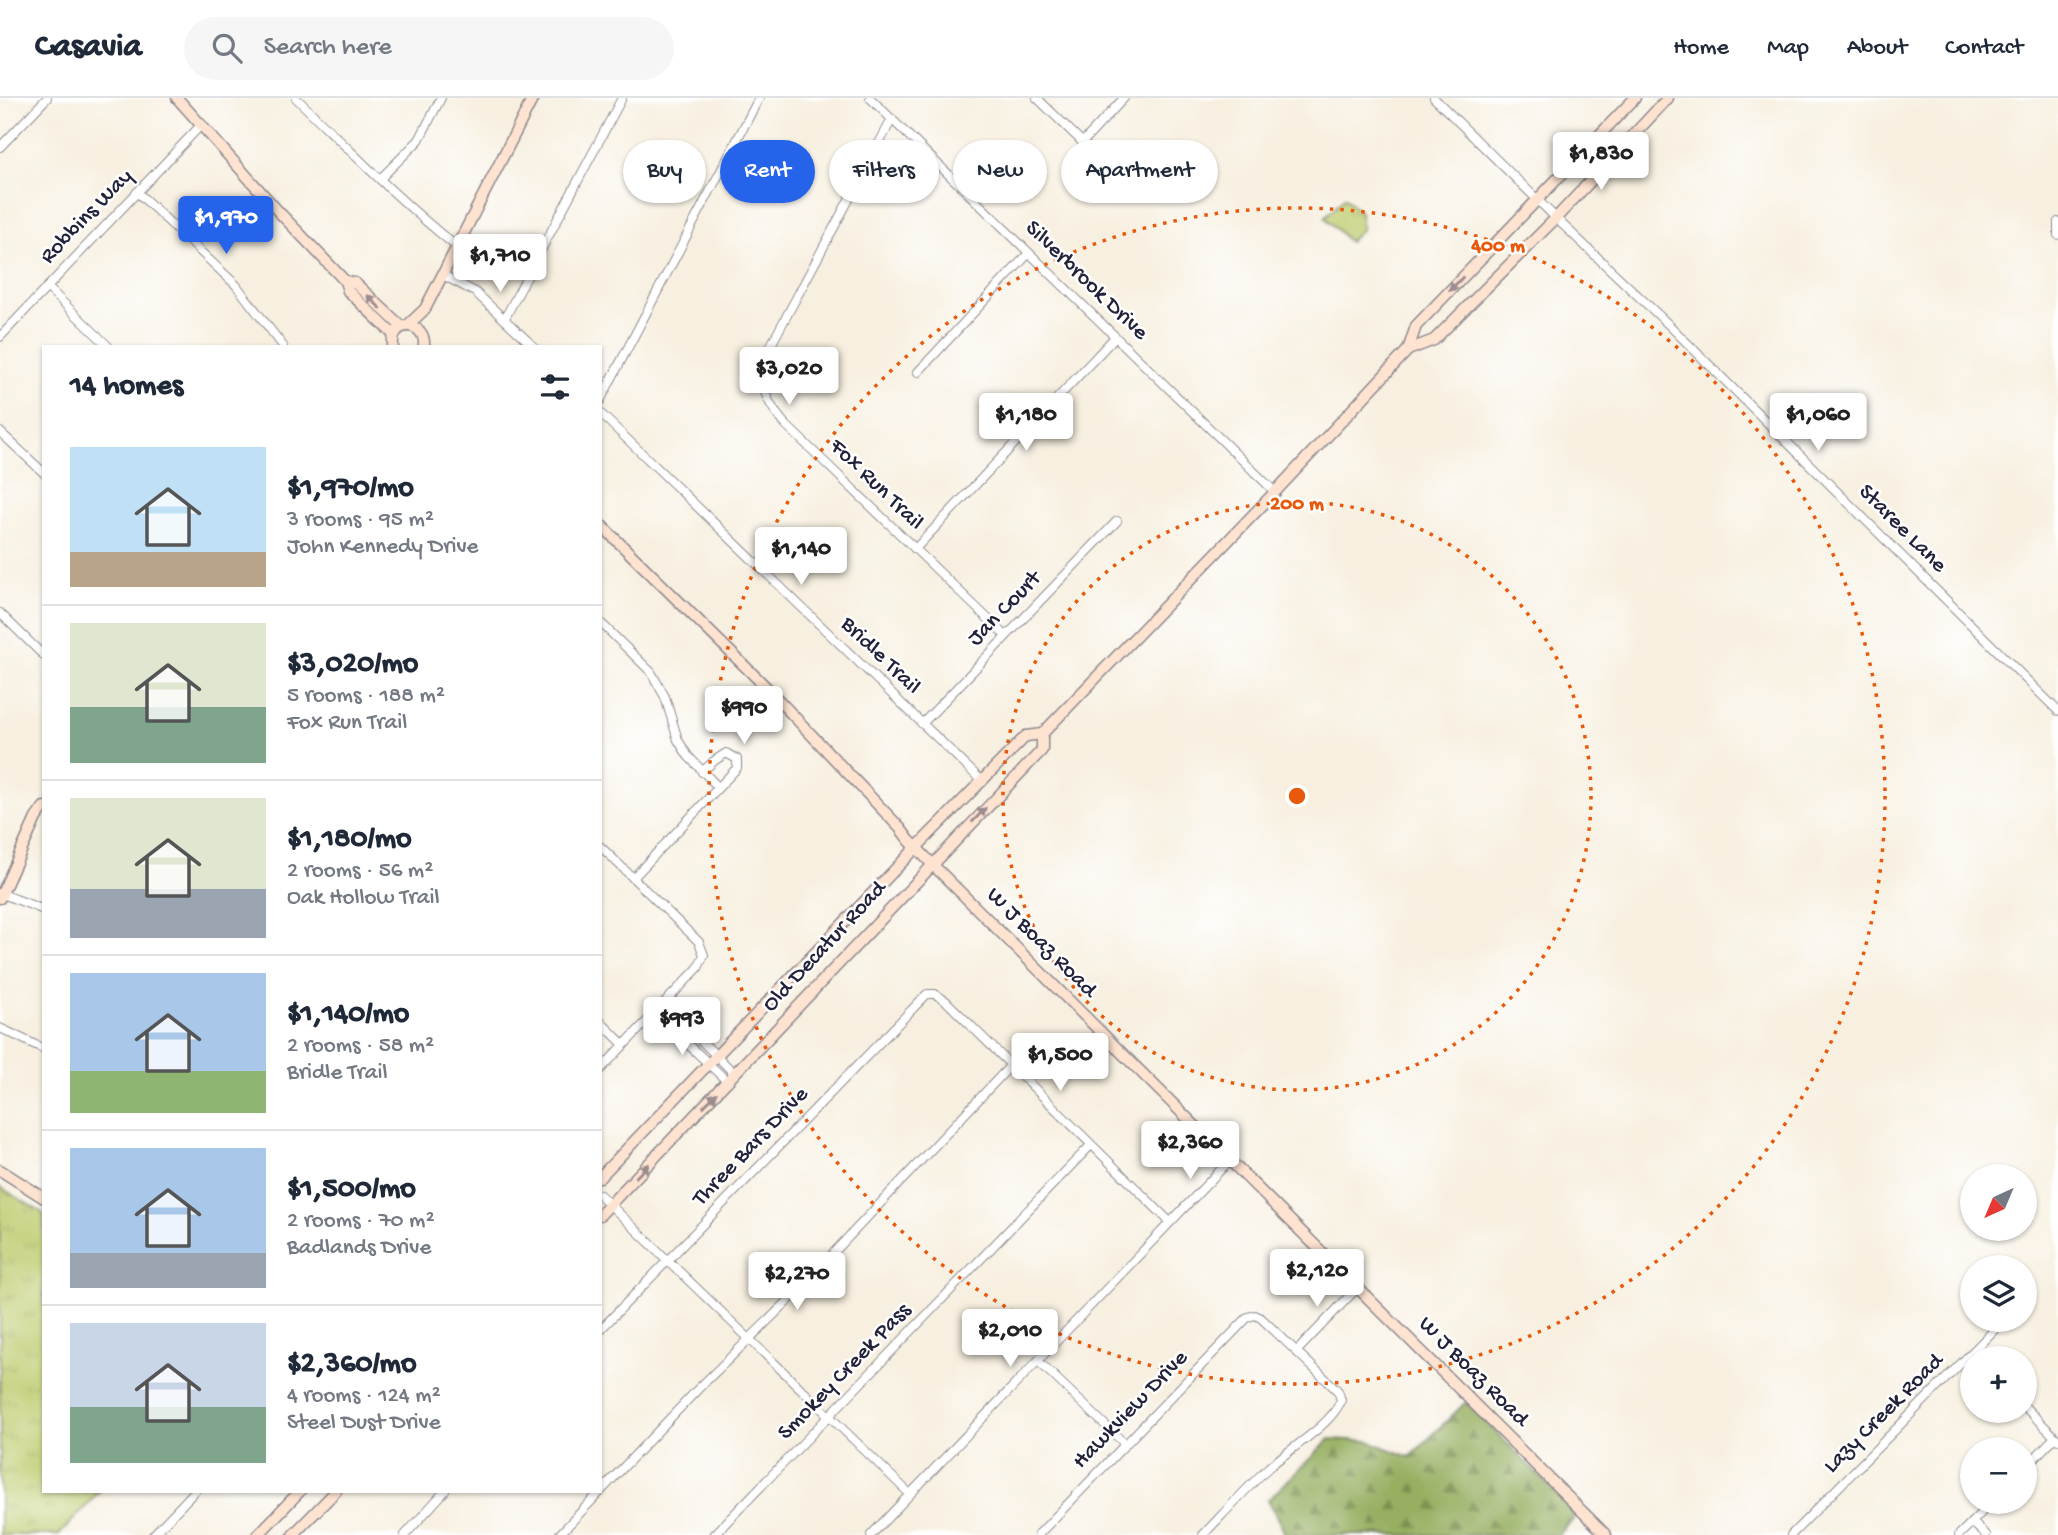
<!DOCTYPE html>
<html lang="en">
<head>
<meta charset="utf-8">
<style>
  body { margin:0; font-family:"Gochi Hand",sans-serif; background:#f6f6f7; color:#1f2937; height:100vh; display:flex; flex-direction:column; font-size:26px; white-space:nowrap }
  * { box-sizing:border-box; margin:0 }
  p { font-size:23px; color:#747a83 }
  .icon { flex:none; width:38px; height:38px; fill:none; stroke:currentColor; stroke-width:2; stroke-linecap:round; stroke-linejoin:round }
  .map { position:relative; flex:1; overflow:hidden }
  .drawer { position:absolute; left:42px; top:247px; width:560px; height:1148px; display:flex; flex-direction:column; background:#fff; border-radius:0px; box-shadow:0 2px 5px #0004 }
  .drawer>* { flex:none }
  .hud { position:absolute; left:623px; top:42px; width:665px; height:63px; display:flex; gap:14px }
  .needle { width:46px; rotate:224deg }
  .controls { position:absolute; left:1960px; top:1066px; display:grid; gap:14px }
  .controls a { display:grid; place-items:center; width:77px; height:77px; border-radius:50%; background:#fff; box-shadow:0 2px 5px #0004; font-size:35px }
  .price { position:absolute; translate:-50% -60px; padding:0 16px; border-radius:7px; background:#fff; color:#222; font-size:23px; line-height:46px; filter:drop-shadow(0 2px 4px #0008) }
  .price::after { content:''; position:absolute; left:50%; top:42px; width:21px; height:16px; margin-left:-10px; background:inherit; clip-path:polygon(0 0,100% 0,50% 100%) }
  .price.on { background:#2563eb; color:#fff }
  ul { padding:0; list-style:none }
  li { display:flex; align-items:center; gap:21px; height:175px; padding:0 28px }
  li+li { border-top:2px solid #e0e1e3 }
  li span { display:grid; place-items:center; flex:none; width:196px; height:140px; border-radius:0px; color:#555 }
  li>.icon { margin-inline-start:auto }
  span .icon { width:84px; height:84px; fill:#fffc; stroke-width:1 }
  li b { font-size:30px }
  h2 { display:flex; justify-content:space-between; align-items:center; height:84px; padding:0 28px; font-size:30px }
  .pill { padding:0 24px; border-radius:32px; background:#fff; box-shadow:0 2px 5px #0004; font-size:24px; line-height:63px }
  .pill.on { background:#2563eb; color:#fff }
  header { display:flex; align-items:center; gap:42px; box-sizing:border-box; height:98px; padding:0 35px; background:#fff; border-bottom:2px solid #e0e1e3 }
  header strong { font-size:33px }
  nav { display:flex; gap:38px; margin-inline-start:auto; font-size:24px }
  .search { width:490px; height:63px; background:#f6f6f7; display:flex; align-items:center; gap:18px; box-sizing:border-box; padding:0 24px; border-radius:38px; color:#747a83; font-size:26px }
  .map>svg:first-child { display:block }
  .forest { fill:url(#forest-firs); stroke:#5c684e; stroke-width:2 }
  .park { fill:url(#park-tufts); stroke:#707654; stroke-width:2 }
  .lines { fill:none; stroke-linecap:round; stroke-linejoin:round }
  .street-casing { stroke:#8c888d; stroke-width:10 }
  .secondary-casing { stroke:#8c888d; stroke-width:13 }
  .street { stroke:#fff; stroke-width:8 }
  .secondary { stroke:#fee3d1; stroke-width:10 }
  .oneway { fill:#9b8c8e }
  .ring { fill:none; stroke:#e8590c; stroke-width:3.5; stroke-dasharray:3.5 7 }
  .labels { text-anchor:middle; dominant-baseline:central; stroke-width:5; stroke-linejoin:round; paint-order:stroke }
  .street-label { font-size:23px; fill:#22223b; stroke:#fff }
  .centre { fill:#e8590c; stroke:#fff; stroke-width:3.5 }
  .ring-label { font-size:21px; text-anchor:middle; font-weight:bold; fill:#e8590c; stroke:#fff; stroke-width:5; stroke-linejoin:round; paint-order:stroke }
</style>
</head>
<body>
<header>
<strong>Casavia</strong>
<div class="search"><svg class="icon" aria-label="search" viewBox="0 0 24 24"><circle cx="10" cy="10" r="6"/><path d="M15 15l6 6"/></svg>Search here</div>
<nav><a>Home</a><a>Map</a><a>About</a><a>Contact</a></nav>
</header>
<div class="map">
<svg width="2058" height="1437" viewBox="0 0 2058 1437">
  <defs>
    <pattern id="forest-firs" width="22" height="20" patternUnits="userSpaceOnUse" patternTransform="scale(1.75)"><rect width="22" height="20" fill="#96af60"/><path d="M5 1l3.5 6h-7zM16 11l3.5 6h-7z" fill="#7a8e50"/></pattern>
    <pattern id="park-tufts" width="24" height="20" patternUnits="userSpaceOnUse" patternTransform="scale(1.75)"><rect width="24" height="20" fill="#becb6d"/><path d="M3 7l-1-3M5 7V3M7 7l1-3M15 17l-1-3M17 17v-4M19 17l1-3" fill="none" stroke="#a3ae5f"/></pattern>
  </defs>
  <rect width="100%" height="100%" fill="#fff"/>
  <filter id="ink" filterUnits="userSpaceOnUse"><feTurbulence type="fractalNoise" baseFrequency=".0143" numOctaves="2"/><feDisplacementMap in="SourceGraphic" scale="14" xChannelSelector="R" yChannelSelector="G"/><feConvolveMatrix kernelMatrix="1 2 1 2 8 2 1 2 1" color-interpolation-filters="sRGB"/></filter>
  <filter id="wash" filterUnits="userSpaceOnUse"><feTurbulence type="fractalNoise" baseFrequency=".00686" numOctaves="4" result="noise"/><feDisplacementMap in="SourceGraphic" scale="28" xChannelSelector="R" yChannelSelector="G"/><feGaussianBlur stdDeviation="1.57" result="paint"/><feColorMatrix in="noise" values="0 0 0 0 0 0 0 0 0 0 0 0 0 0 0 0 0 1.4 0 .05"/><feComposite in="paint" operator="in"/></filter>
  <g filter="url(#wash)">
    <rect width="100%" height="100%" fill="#f7efdf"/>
    <!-- forest -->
    <path class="forest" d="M 1466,1304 L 1568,1407 L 1574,1421 L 1558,1437 L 1283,1437 L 1285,1435 L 1268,1402 L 1330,1341 L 1369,1343 L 1410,1359 Z"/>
    <!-- park -->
    <g class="park">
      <path d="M 1345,99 L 1360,114 L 1362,131 L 1349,144 L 1325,119 Z"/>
      <path d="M 0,1089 L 44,1116 L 44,1393 L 100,1393 L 59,1437 L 0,1437 Z"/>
    </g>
  </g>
  <g filter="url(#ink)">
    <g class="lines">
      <!-- street casing -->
      <g class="street-casing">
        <g id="street">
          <path d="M 296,0 C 349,51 400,104 457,149"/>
          <path d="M 870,0 L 1275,394"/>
          <path d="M 1037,0 L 1118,79"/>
          <path d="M 1434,0 L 1562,126 L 1669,227 L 2058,613"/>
          <path d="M 892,21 L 770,249 C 756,282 763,301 786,327 L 1006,538"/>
          <path d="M 1082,45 L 1124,0"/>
          <path d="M 0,49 L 47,0"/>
          <path d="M 380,81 L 419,42 L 441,0"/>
          <path d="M 137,94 L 236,187 L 283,248"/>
          <path d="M 2058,124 L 2058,137"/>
          <path d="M 443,177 L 475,194 L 533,248"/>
          <path d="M 47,189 L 108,248"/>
          <path d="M 505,220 L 622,0"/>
          <path d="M 0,239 L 202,26"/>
          <path d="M 918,274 L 1029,155"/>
          <path d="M 600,303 L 759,0"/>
          <path d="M 600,315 L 983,684"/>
          <path d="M 0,334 L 44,375"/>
          <path d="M 915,451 L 1115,239"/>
          <path d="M 0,515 L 44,558"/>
          <path d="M 600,524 L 651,574 L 665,599 L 678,642 L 688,658 L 718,689"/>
          <path d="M 922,626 L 1117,423"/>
          <path d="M 600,748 L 699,844 L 704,857 L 698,870 L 600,972"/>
          <path d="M 633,780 L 737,670 L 737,661 L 726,655 L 714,663 L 702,674"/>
          <path d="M 0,795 L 44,812"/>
          <path d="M 664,906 L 735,976"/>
          <path d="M 655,915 L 728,984"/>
          <path d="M 600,923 L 624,947"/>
          <path d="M 0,930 L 44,951"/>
          <path d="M 600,1097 L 910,1396"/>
          <path d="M 600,1232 L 927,896 L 935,896 L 946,903 L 1170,1124"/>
          <path d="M 1296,1254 L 1358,1189"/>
          <path d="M 1038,1263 L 1125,1346"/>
          <path d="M 2025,1309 L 2058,1342"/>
          <path d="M 2025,1370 L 2055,1339"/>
          <path d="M 1972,1424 L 1986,1437"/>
          <path d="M 153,1437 L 195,1393"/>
          <path d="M 405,1437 L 445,1393"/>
          <path d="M 559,1437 L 698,1291 L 788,1203 L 1011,967"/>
          <path d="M 714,1437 L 1091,1047"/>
          <path d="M 871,1437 L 1230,1062"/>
          <path d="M 1038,1437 L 1248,1219 L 1255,1217 L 1261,1220 L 1338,1293 L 1341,1302 C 1333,1326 1288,1352 1269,1369 C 1246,1391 1225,1414 1203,1437"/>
          <path d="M 1791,1437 L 2004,1222"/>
          <path d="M 1959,1437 L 1992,1404"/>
        </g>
      </g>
      <!-- secondary casing -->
      <g class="secondary-casing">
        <g id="secondary">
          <path d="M 177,0 L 277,112 L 345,183 L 348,193 L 394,237"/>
          <path d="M 345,183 L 355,185 L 402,229"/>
          <path d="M 407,228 L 425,211 L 533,0"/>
          <path d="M 393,248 C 390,221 426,222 424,248"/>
          <path d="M 1408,252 L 1434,242 L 1556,120 L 1668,0"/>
          <path d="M 600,426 L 767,590 L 900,730 L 909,742 L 932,766 L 1606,1437"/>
          <path d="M 0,800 L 36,720 L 44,709"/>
          <path d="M 0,1072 L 44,1100"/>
          <path d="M 600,1079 L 907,759 L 1026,638 L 1042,636 L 1275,394 L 1408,252 L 1416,228 L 1635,0"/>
          <path d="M 600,1117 L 1042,652 L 1042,636"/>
          <path d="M 258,1437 L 300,1393"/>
          <path d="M 293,1437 L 336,1393"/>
        </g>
      </g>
      <!-- street -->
      <use href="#street" class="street"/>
      <!-- secondary -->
      <use href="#secondary" class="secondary"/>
    </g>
    <!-- one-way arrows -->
    <defs><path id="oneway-solid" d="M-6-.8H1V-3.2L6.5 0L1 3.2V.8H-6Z" transform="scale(1.75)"/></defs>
    <g class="oneway">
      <use href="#oneway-solid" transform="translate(1456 186) rotate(134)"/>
      <use href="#oneway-solid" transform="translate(374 204) rotate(-136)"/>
      <use href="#oneway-solid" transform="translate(979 717) rotate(-46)"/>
      <use href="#oneway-solid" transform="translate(710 1002) rotate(-46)"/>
      <use href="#oneway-solid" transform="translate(642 1073) rotate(-46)"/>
    </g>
  </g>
  <!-- distance rings -->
  <g class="ring">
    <circle cx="1297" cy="698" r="294"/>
    <circle cx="1297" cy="698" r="588"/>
  </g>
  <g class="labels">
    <!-- street labels -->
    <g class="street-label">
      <text transform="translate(87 119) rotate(-46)">Robbins Way</text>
      <text transform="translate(1086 183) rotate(44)">Silverbrook Drive</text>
      <text transform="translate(876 387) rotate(44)">Fox Run Trail</text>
      <text transform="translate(1902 431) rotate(45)">Staree Lane</text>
      <text transform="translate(1005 511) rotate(-46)">Jan Court</text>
      <text transform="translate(880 558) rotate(44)">Bridle Trail</text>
      <text transform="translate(1041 845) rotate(45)">W J Boaz Road</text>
      <text transform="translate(825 849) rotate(-47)">Old Decatur Road</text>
      <text transform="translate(751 1049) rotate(-46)">Three Bars Drive</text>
      <text transform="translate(845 1274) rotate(-46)">Smokey Creek Pass</text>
      <text transform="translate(1473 1274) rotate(45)">W J Boaz Road</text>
      <text transform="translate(1131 1312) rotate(-46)">Hawkview Drive</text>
      <text transform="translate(1884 1316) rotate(-45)">Lazy Creek Road</text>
    </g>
  </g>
  <circle cx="1297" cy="698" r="10" class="centre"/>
  <g class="ring-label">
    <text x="1498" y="153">400 m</text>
    <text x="1297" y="411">200 m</text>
  </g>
</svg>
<div class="controls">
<a><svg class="needle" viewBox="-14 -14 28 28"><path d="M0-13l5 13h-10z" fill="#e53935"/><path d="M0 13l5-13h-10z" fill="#747a83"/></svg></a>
<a><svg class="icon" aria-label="layers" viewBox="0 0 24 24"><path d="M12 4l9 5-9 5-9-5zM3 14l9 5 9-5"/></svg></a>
<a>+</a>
<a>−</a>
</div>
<b class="price" style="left:1601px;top:94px">$1,830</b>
<b class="price on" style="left:226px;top:158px">$1,970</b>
<b class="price" style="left:500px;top:196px">$1,710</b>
<b class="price" style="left:789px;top:309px">$3,020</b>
<b class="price" style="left:1026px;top:355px">$1,180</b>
<b class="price" style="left:1818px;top:355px">$1,060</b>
<b class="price" style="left:801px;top:489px">$1,140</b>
<b class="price" style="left:744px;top:648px">$990</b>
<b class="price" style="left:682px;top:959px">$993</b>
<b class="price" style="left:1060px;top:995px">$1,500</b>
<b class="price" style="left:1190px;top:1083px">$2,360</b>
<b class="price" style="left:1317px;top:1211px">$2,120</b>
<b class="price" style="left:797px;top:1214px">$2,270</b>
<b class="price" style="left:1010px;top:1271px">$2,010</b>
<div class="hud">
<a class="pill">Buy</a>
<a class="pill on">Rent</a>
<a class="pill">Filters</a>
<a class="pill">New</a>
<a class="pill">Apartment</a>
</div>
<section class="drawer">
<h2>14 homes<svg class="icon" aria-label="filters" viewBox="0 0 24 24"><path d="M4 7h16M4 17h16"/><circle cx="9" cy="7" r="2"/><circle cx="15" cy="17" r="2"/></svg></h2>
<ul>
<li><span style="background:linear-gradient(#bfe0f5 75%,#b9a48a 0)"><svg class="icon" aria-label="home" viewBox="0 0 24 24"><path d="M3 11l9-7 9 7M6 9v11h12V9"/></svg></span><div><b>$1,970/mo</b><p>3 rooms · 95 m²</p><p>John Kennedy Drive</p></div></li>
<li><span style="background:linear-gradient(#dfe7d0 60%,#7fa58c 0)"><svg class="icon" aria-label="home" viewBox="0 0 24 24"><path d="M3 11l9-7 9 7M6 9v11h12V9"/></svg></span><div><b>$3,020/mo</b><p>5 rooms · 188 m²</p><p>Fox Run Trail</p></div></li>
<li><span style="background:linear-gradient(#dfe7d0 65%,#9aa5b1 0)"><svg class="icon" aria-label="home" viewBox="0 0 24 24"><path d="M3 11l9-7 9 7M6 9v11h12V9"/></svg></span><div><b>$1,180/mo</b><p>2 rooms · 56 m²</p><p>Oak Hollow Trail</p></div></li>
<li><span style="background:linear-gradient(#a9c7e8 70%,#8fb573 0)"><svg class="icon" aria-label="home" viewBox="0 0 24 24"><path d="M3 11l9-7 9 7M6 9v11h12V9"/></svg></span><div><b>$1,140/mo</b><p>2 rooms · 58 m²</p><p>Bridle Trail</p></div></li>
<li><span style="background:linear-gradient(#a9c7e8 75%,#9aa5b1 0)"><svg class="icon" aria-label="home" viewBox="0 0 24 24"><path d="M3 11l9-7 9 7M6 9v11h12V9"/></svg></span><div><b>$1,500/mo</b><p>2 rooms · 70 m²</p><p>Badlands Drive</p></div></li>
<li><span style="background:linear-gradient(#c9d6e8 60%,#7fa58c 0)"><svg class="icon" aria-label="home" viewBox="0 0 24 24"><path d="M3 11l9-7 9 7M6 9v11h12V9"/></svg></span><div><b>$2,360/mo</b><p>4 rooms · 124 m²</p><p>Steel Dust Drive</p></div></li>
</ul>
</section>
</div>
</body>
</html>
